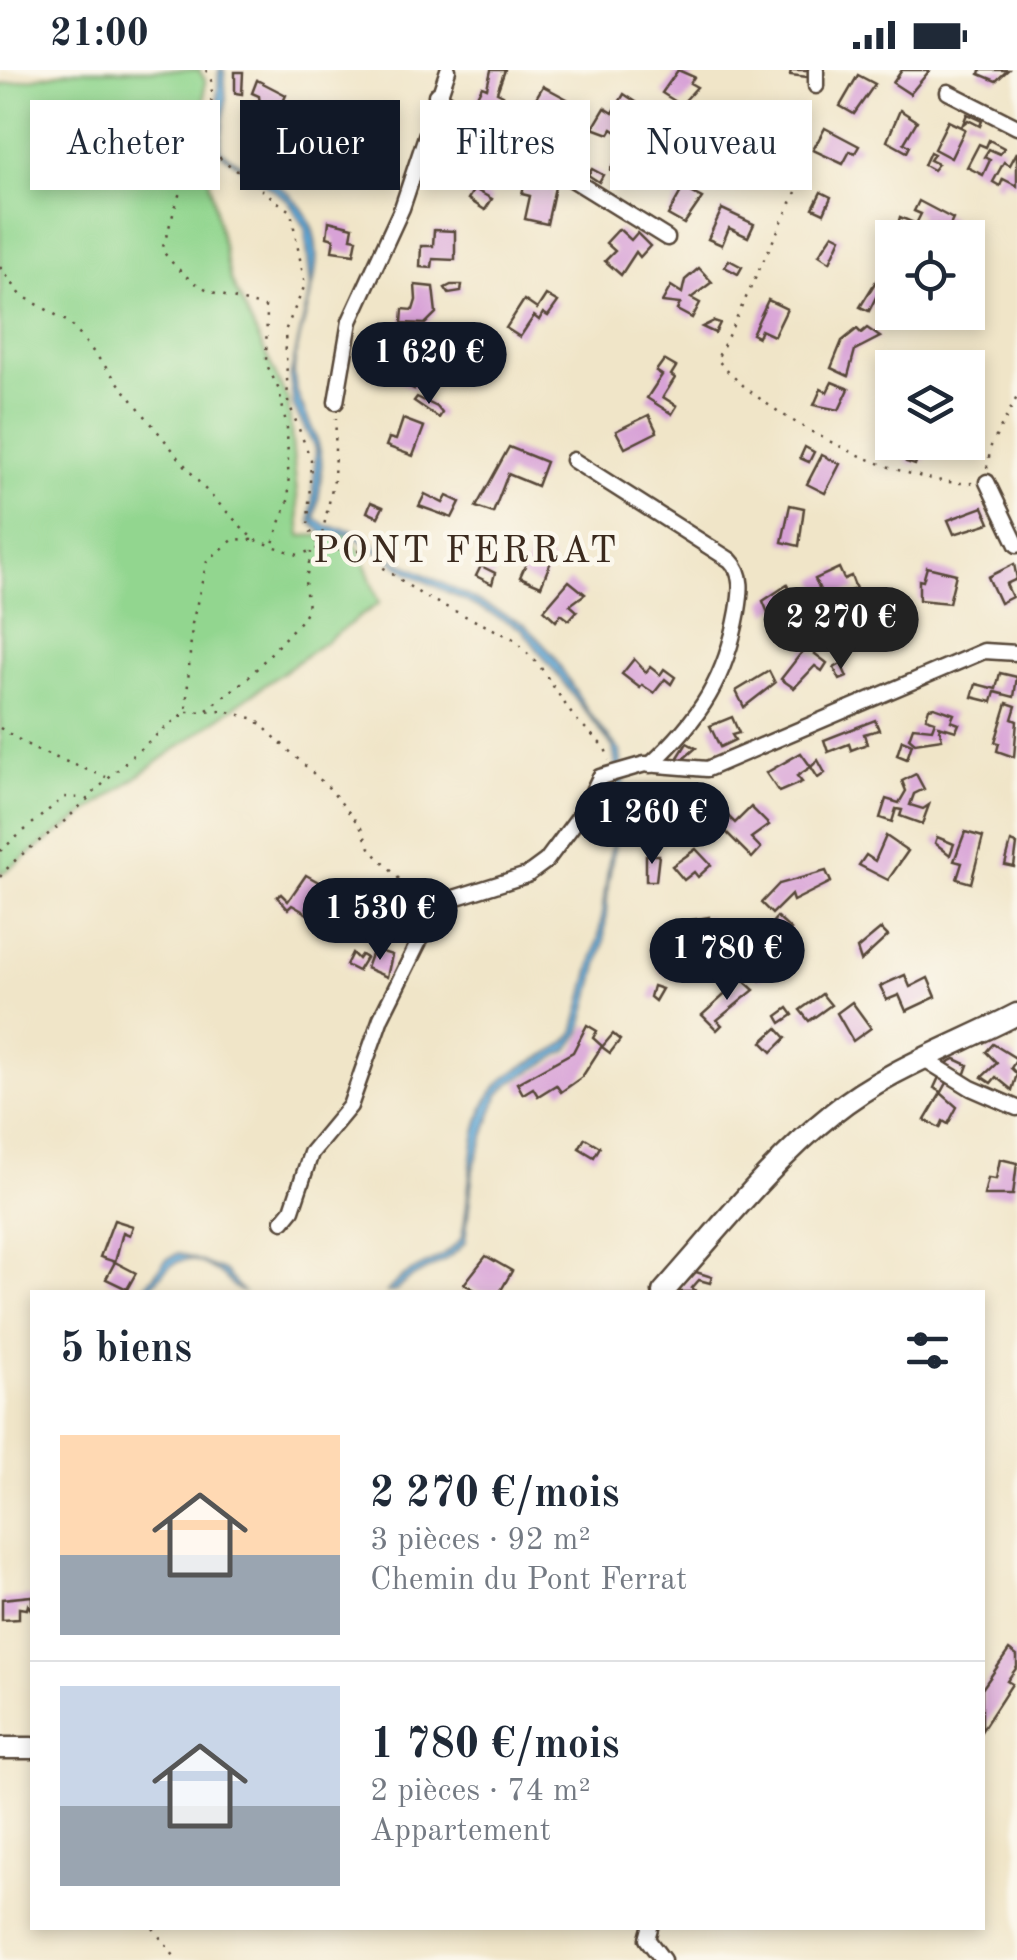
<!DOCTYPE html>
<html lang="fr">
<head>
<meta charset="utf-8">
<style>
  body { margin:0; font-family:"Old Standard TT",serif; background:#f6f6f7; color:#1f2937; height:100vh; display:flex; flex-direction:column; font-size:38px; white-space:nowrap }
  * { box-sizing:border-box; margin:0 }
  p { font-size:32px; color:#747a83 }
  .icon { flex:none; width:55px; height:55px; fill:none; stroke:currentColor; stroke-width:2; stroke-linecap:round; stroke-linejoin:round }
  .map { position:relative; flex:1; overflow:hidden }
  .panel { position:absolute; left:30px; top:1220px; width:955px; height:640px; display:flex; flex-direction:column; background:#fff; border-radius:0px; box-shadow:0 5px 15px #0003 }
  .panel>* { flex:none }
  .hud { position:absolute; left:30px; top:30px; width:958px; height:90px; display:flex; gap:20px }
  .fabs { position:absolute; left:875px; top:150px; display:grid; gap:20px }
  .fabs a { display:grid; place-items:center; width:110px; height:110px; border-radius:0px; background:#fff; box-shadow:0 5px 15px #0003; font-size:50px }
  .price { position:absolute; translate:-50% -85px; padding:0 22px; border-radius:35px; background:#111827; color:#fff; font-size:32px; line-height:65px; filter:drop-shadow(0 2px 5px #0008) }
  .price::after { content:''; position:absolute; left:50%; top:60px; width:30px; height:22px; margin-left:-15px; background:inherit; clip-path:polygon(0 0,100% 0,50% 100%) }
  .price.current { background:#222; color:#fff }
  ul { padding:0; list-style:none }
  li { display:flex; align-items:center; gap:30px; height:250px; padding:0 30px }
  li+li { border-top:2px solid #e0e1e3 }
  li span { display:grid; place-items:center; flex:none; width:280px; height:200px; border-radius:0px; color:#555 }
  li>.icon { margin-inline-start:auto }
  span .icon { width:120px; height:120px; fill:#fffc; stroke-width:1 }
  li b { font-size:42px }
  h2 { display:flex; justify-content:space-between; align-items:center; height:120px; padding:0 30px; font-size:42px }
  .pill { padding:0 35px; border-radius:0px; background:#fff; box-shadow:0 5px 15px #0003; font-size:35px; line-height:90px }
  .pill.current { background:#111827; color:#fff }
  .status { display:flex; justify-content:space-between; align-items:center; height:70px; padding:0 50px; background:#fff; direction:ltr }
  .status svg { height:28px; fill:currentColor }
  .map>svg:first-child { display:block }
  .green { fill:#92d68f; stroke:#668056; stroke-width:2.5 }
  .water { fill:#61a8d7; stroke:#4e697a; stroke-width:2.5 }
  .building { fill:#d8a2d7 }
  .lines { fill:none; stroke-linecap:round; stroke-linejoin:round }
  .street-casing { stroke:#564638; stroke-width:19 }
  .secondary-casing { stroke:#564638; stroke-width:25 }
  .path { stroke:#564638; stroke-width:2.5; stroke-dasharray:2.5 8; stroke-linecap:butt }
  .street { stroke:#fff; stroke-width:14 }
  .secondary { stroke:#fff; stroke-width:20 }
  .labels { text-anchor:middle; dominant-baseline:central; stroke-width:9; stroke-linejoin:round; paint-order:stroke }
  .neighbourhood-label { font-size:38px; letter-spacing:2.5px; fill:#3b2a1e; stroke:#fbf7ec }
</style>
</head>
<body>
<div class="status"><b>21:00</b><svg viewBox="0 0 49 12"><path d="M0 12V9h3v3zM5 12V6h3v6zM10 12V3h3v9zM15 12V0h3v12zM26 1h20v11H26zM47 4h2v5h-2z"/></svg></div>
<div class="map">
<svg width="1017" height="1890" viewBox="0 0 1017 1890">
  <rect width="100%" height="100%" fill="#fbf7ec"/>
  <filter id="ink" filterUnits="userSpaceOnUse"><feTurbulence type="fractalNoise" baseFrequency=".01" numOctaves="2"/><feDisplacementMap in="SourceGraphic" scale="20" xChannelSelector="R" yChannelSelector="G"/><feConvolveMatrix kernelMatrix="1 2 1 2 8 2 1 2 1" color-interpolation-filters="sRGB"/></filter>
  <filter id="wash" filterUnits="userSpaceOnUse"><feTurbulence type="fractalNoise" baseFrequency=".0048" numOctaves="4" result="noise"/><feDisplacementMap in="SourceGraphic" scale="40" xChannelSelector="R" yChannelSelector="G"/><feGaussianBlur stdDeviation="2.25" result="paint"/><feColorMatrix in="noise" values="0 0 0 0 0 0 0 0 0 0 0 0 0 0 0 0 0 1.4 0 .05"/><feComposite in="paint" operator="in"/></filter>
  <g filter="url(#wash)">
    <rect width="100%" height="100%" fill="#f0e5c8"/>
    <!-- green -->
    <path class="green" d="M 75,0 L 199,0 L 205,10 L 203,82 L 230,208 L 288,331 L 301,466 L 346,465 L 360,481 L 379,533 L 0,805 L 0,15 Z"/>
    <!-- water -->
    <g class="water">
      <path d="M 219,0 L 224,0 L 226,29 L 220,79 C 240,98 270,106 290,125 C 346,177 296,246 294,300 C 293,332 317,357 321,387 C 323,407 318,428 315,448 L 326,456 L 352,460 L 392,488 L 525,555 L 553,585 L 589,643 L 620,681 L 624,720 L 608,814 L 604,872 L 581,962 L 568,980 L 510,1013 L 498,1025 L 473,1099 L 465,1172 C 447,1196 414,1200 394,1222 L 387,1222 C 407,1196 442,1194 461,1169 C 475,1120 462,1051 502,1011 C 523,991 557,986 574,963 L 599,866 L 619,719 L 613,677 L 522,559 L 411,504 L 350,464 L 324,464 L 311,452 L 316,380 L 294,337 L 290,308 L 311,218 L 305,158 L 288,130 L 215,79 Z"/>
      <path d="M 179,1183 L 224,1201 L 243,1222 C 235,1220 232,1214 225,1208 C 186,1177 173,1188 147,1222 L 141,1222 L 166,1190 Z"/>
    </g>
    <g id="blocks">
      <!-- building -->
      <g class="building">
        <path d="M 491,0 L 505,0 L 497,22 L 503,25 L 498,35 L 476,28 L 482,16 L 487,18 Z"/>
        <path d="M 678,0 L 694,7 L 690,13 L 697,17 L 681,35 L 662,23 Z"/>
        <path d="M 791,0 L 808,0 L 808,7 L 790,5 Z"/>
        <path d="M 902,0 L 930,0 L 910,24 L 893,13 Z"/>
        <path d="M 980,0 L 1008,0 L 996,11 L 979,4 Z"/>
        <path d="M 235,2 L 243,2 L 242,24 L 235,23 Z"/>
        <path d="M 858,5 L 875,14 L 854,44 L 840,36 Z"/>
        <path d="M 257,10 L 286,25 L 276,49 L 282,53 L 276,67 L 264,62 L 262,76 L 245,69 L 260,34 L 259,26 L 252,23 Z"/>
        <path d="M 543,16 L 567,29 L 561,38 L 562,49 L 553,52 L 555,60 L 549,70 L 533,60 L 544,48 L 545,41 L 533,33 Z"/>
        <path d="M 624,24 L 639,34 L 624,67 L 612,59 L 609,64 L 593,58 L 605,38 L 613,43 Z"/>
        <path d="M 900,40 L 917,51 L 904,73 L 910,76 L 907,82 L 887,71 Z"/>
        <path d="M 967,44 L 982,51 L 980,56 L 968,50 L 963,54 Z"/>
        <path d="M 765,45 L 777,52 L 760,81 L 766,84 L 761,92 L 743,82 Z"/>
        <path d="M 657,49 L 672,59 L 669,77 L 660,90 L 648,83 L 640,99 L 630,93 Z"/>
        <path d="M 948,51 L 965,59 L 951,88 L 934,79 Z"/>
        <path d="M 465,55 L 491,70 L 488,77 L 482,74 L 463,104 L 456,101 L 451,111 L 439,106 L 444,95 L 436,91 L 441,81 L 449,85 Z"/>
        <path d="M 825,58 L 859,76 L 855,83 L 850,81 L 843,94 L 813,80 Z"/>
        <path d="M 697,67 L 722,83 L 704,108 L 688,98 L 698,81 L 691,77 Z"/>
        <path d="M 989,70 L 1004,78 L 1000,84 L 989,79 L 984,87 L 990,90 L 983,105 L 967,97 L 979,74 L 986,77 Z"/>
        <path d="M 930,82 L 934,84 L 930,90 L 938,94 L 933,100 L 924,95 Z"/>
        <path d="M 1017,82 L 1017,116 L 1003,109 L 1000,116 L 993,112 L 1004,92 L 1010,95 Z"/>
        <path d="M 618,87 L 624,90 L 616,103 L 610,100 Z"/>
        <path d="M 592,99 L 603,105 L 599,112 L 588,105 Z"/>
        <path d="M 525,111 L 555,117 L 547,154 L 525,149 L 530,126 L 522,124 Z"/>
        <path d="M 683,118 L 702,128 L 684,154 L 668,145 Z"/>
        <path d="M 474,119 L 492,129 L 485,140 L 468,129 Z"/>
        <path d="M 821,122 L 831,127 L 824,143 L 813,138 Z"/>
        <path d="M 919,131 L 953,149 L 948,160 L 941,157 L 932,168 L 898,154 L 900,147 L 916,154 L 921,144 L 914,141 Z"/>
        <path d="M 722,139 L 754,154 L 748,167 L 729,158 L 722,175 L 708,169 Z"/>
        <path d="M 329,151 L 353,157 L 351,168 L 357,169 L 354,184 L 332,181 L 334,169 L 327,167 Z"/>
        <path d="M 619,159 L 631,170 L 637,163 L 650,176 L 640,187 L 636,182 L 621,205 L 605,191 L 615,181 L 606,173 Z"/>
        <path d="M 434,160 L 455,161 L 455,190 L 433,189 L 432,198 L 420,197 L 421,176 L 433,176 Z"/>
        <path d="M 833,164 L 841,168 L 830,192 L 819,185 Z"/>
        <path d="M 729,190 L 742,197 L 738,204 L 725,197 Z"/>
        <path d="M 892,195 L 892,225 L 880,219 L 869,241 L 860,237 L 881,203 L 887,206 Z"/>
        <path d="M 699,198 L 712,212 L 691,228 L 700,233 L 692,248 L 677,240 L 680,234 L 662,232 L 671,216 L 682,223 L 685,210 Z"/>
        <path d="M 415,215 L 433,217 L 436,243 L 425,254 L 402,253 L 403,239 L 413,240 L 416,230 Z"/>
        <path d="M 451,215 L 462,215 L 461,222 L 449,224 L 445,218 Z"/>
        <path d="M 546,225 L 558,232 L 548,246 L 543,243 L 539,250 L 534,246 L 520,267 L 506,258 L 524,230 L 537,239 Z"/>
        <path d="M 768,230 L 787,239 L 774,266 L 761,260 L 758,267 L 752,264 Z"/>
        <path d="M 714,251 L 720,253 L 715,263 L 702,257 Z"/>
        <path d="M 867,258 L 880,267 L 855,280 L 848,306 L 831,298 L 842,271 L 857,259 L 861,263 Z"/>
        <path d="M 401,260 L 415,265 L 410,278 L 397,274 Z"/>
        <path d="M 418,273 L 445,287 L 432,305 L 423,299 L 414,319 L 388,306 L 398,291 L 403,295 Z"/>
        <path d="M 664,290 L 676,297 L 671,305 L 675,308 L 663,327 L 677,336 L 672,344 L 647,328 L 662,305 L 656,301 Z"/>
        <path d="M 832,312 L 849,319 L 839,340 L 814,335 L 821,319 L 827,322 Z"/>
        <path d="M 417,327 L 437,337 L 442,343 L 439,348 L 414,331 Z"/>
        <path d="M 649,345 L 657,362 L 625,378 L 616,361 Z"/>
        <path d="M 403,349 L 424,357 L 413,386 L 386,376 L 389,368 L 396,370 Z"/>
        <path d="M 912,372 L 931,372 L 925,391 L 917,389 L 915,395 L 906,392 Z"/>
        <path d="M 509,377 L 546,392 L 537,416 L 508,404 L 493,443 L 476,437 Z"/>
        <path d="M 805,377 L 814,382 L 809,392 L 800,388 Z"/>
        <path d="M 822,385 L 840,394 L 825,423 L 807,414 Z"/>
        <path d="M 425,424 L 443,433 L 447,426 L 460,432 L 452,448 L 419,436 Z"/>
        <path d="M 371,432 L 383,437 L 378,447 L 367,442 Z"/>
        <path d="M 790,435 L 804,438 L 799,476 L 782,472 Z"/>
        <path d="M 983,437 L 990,453 L 954,464 L 948,450 Z"/>
        <path d="M 541,484 L 552,489 L 541,516 L 520,507 L 529,487 L 538,491 Z"/>
        <path d="M 1014,494 L 1017,509 L 1006,514 L 1012,527 L 1000,533 L 988,507 Z"/>
        <path d="M 481,496 L 495,503 L 492,514 L 476,506 Z"/>
        <path d="M 927,497 L 956,504 L 949,533 L 919,530 L 919,510 L 923,511 Z"/>
        <path d="M 839,498 L 844,509 L 851,506 L 856,519 L 824,529 L 815,509 Z"/>
        <path d="M 569,511 L 585,524 L 570,535 L 577,541 L 569,550 L 561,544 L 556,551 L 544,540 Z"/>
        <path d="M 787,515 L 794,528 L 768,543 L 763,531 Z"/>
        <path d="M 878,545 L 885,559 L 851,576 L 843,562 Z"/>
        <path d="M 806,577 L 827,593 L 822,601 L 815,596 L 794,618 L 781,609 Z"/>
        <path d="M 634,589 L 646,602 L 650,597 L 660,605 L 664,599 L 675,607 L 671,614 L 665,609 L 654,623 L 642,615 L 640,618 L 622,604 Z"/>
        <path d="M 841,594 L 847,607 L 840,610 L 834,598 Z"/>
        <path d="M 769,601 L 775,613 L 744,637 L 736,621 Z"/>
        <path d="M 1000,603 L 1017,607 L 1014,627 L 995,622 L 992,632 L 972,627 L 976,614 L 996,619 Z"/>
        <path d="M 1007,633 L 1016,636 L 1012,649 L 1017,651 L 1014,687 L 997,681 L 999,673 L 995,672 Z"/>
        <path d="M 934,637 L 954,644 L 951,651 L 959,654 L 956,661 L 939,656 L 942,669 L 915,673 L 909,668 L 913,657 L 932,659 L 935,651 L 926,648 L 929,638 Z"/>
        <path d="M 732,647 L 739,663 L 732,665 L 735,670 L 720,677 L 710,656 Z"/>
        <path d="M 875,650 L 879,660 L 864,664 L 867,674 L 851,680 L 849,674 L 828,682 L 824,670 Z"/>
        <path d="M 902,670 L 912,674 L 907,689 L 897,685 Z"/>
        <path d="M 687,673 L 696,678 L 682,690 L 677,689 Z"/>
        <path d="M 801,683 L 811,697 L 797,706 L 802,712 L 779,722 L 766,703 Z"/>
        <path d="M 818,690 L 825,703 L 818,708 L 811,697 Z"/>
        <path d="M 916,704 L 924,719 L 914,724 L 910,735 L 923,739 L 929,735 L 922,754 L 900,746 L 902,740 L 896,739 L 892,752 L 880,748 L 886,729 L 899,733 L 906,721 L 902,711 Z"/>
        <path d="M 696,719 L 697,734 L 660,736 L 661,744 L 647,746 L 646,724 Z"/>
        <path d="M 708,734 L 713,740 L 703,748 L 698,742 Z"/>
        <path d="M 751,737 L 769,755 L 751,768 L 761,778 L 752,788 L 716,752 L 725,743 L 735,753 Z"/>
        <path d="M 965,762 L 983,767 L 971,813 L 957,809 L 962,793 L 954,791 Z"/>
        <path d="M 886,766 L 908,781 L 888,810 L 859,795 L 866,785 L 875,791 Z"/>
        <path d="M 937,767 L 954,774 L 950,785 L 935,773 Z"/>
        <path d="M 1011,772 L 1017,774 L 1014,797 L 1005,795 Z"/>
        <path d="M 696,779 L 711,795 L 698,807 L 694,802 L 684,810 L 672,796 Z"/>
        <path d="M 646,785 L 659,785 L 656,811 L 646,811 Z"/>
        <path d="M 826,801 L 831,812 L 793,831 L 791,825 L 772,844 L 761,833 L 779,814 Z"/>
        <path d="M 306,805 L 324,815 L 311,846 L 292,835 L 288,839 L 277,827 L 281,824 L 288,831 Z"/>
        <path d="M 709,847 L 711,861 L 686,864 L 685,851 Z"/>
        <path d="M 777,847 L 791,860 L 786,866 L 772,853 Z"/>
        <path d="M 754,853 L 781,883 L 760,910 L 745,895 L 752,887 L 752,874 L 742,865 Z"/>
        <path d="M 881,859 L 888,866 L 861,891 L 857,879 Z"/>
        <path d="M 669,873 L 686,881 L 678,910 L 659,901 Z"/>
        <path d="M 373,879 L 392,885 L 387,907 L 366,898 Z"/>
        <path d="M 352,883 L 358,889 L 361,885 L 366,888 L 358,901 L 346,895 Z"/>
        <path d="M 905,905 L 910,917 L 928,908 L 936,927 L 906,941 L 899,925 L 887,930 L 880,916 Z"/>
        <path d="M 742,909 L 754,920 L 717,950 L 722,955 L 717,960 L 702,945 Z"/>
        <path d="M 653,916 L 662,919 L 655,931 L 650,927 Z"/>
        <path d="M 822,924 L 831,935 L 809,951 L 800,940 Z"/>
        <path d="M 852,932 L 871,958 L 853,971 L 837,943 Z"/>
        <path d="M 788,938 L 793,945 L 781,953 L 777,946 Z"/>
        <path d="M 587,955 L 597,961 L 593,968 L 602,976 L 582,1007 L 561,1022 L 556,1015 L 538,1026 L 533,1018 L 523,1024 L 517,1013 L 573,982 Z"/>
        <path d="M 777,958 L 786,968 L 772,982 L 762,972 Z"/>
        <path d="M 613,964 L 620,970 L 610,983 L 602,977 Z"/>
        <path d="M 993,974 L 1017,989 L 1011,998 L 1017,1004 L 1012,1020 L 996,1007 L 991,1013 L 982,1007 L 997,993 L 986,982 Z"/>
        <path d="M 955,989 L 968,995 L 964,1006 L 941,996 Z"/>
        <path d="M 940,1005 L 949,1009 L 942,1022 L 934,1018 Z"/>
        <path d="M 941,1023 L 957,1037 L 948,1054 L 943,1051 L 940,1058 L 925,1050 Z"/>
        <path d="M 585,1068 L 600,1077 L 594,1087 L 579,1078 Z"/>
        <path d="M 1000,1089 L 1017,1093 L 1013,1125 L 984,1125 L 988,1108 L 996,1109 Z"/>
        <path d="M 114,1150 L 133,1156 L 130,1165 L 123,1162 L 115,1192 L 100,1187 Z"/>
        <path d="M 486,1186 L 512,1201 L 500,1222 L 479,1222 L 464,1214 Z"/>
        <path d="M 115,1192 L 136,1203 L 127,1219 L 106,1209 Z"/>
        <path d="M 696,1202 L 712,1207 L 710,1213 L 699,1210 L 692,1218 L 697,1222 L 677,1222 Z"/>
        <path d="M 32,1526 L 32,1541 L 28,1535 L 27,1539 L 19,1538 L 19,1549 L 2,1550 L 2,1529 Z"/>
        <path d="M 1009,1580 L 1017,1586 L 1017,1597 L 1007,1611 L 1012,1614 L 982,1660 L 982,1619 Z"/>
      </g>
    </g>
  </g>
  <g filter="url(#ink)">
    <use href="#blocks" fill-opacity="0" stroke="#564638" stroke-width="2.5"/>
    <g class="lines">
      <!-- street casing -->
      <g class="street-casing">
        <g id="street">
          <path d="M 816,16 L 816,0"/>
          <path d="M 948,22 L 1017,57"/>
          <path d="M 436,25 L 667,168"/>
          <path d="M 336,332 L 350,251 L 402,138 L 448,0"/>
          <path d="M 573,390 L 730,490 C 744,504 741,523 738,541 C 726,608 701,648 650,695"/>
          <path d="M 987,412 L 1017,475"/>
          <path d="M 926,990 L 971,1018 L 1017,1038"/>
          <path d="M 283,1151 L 292,1140 L 311,1083 L 350,1036 L 381,948 L 438,833 L 527,805 L 546,791 L 584,740 L 600,707 L 645,694 L 707,699 L 984,581 L 1017,583"/>
          <path d="M 650,1858 L 647,1869 L 663,1890"/>
        </g>
      </g>
      <!-- secondary casing -->
      <g class="secondary-casing">
        <g id="secondary">
          <path d="M 663,1222 C 717,1162 769,1094 833,1043 C 886,1000 957,975 1017,944"/>
          <path d="M 0,1678 L 32,1678"/>
        </g>
      </g>
      <!-- path -->
      <g class="path">
        <path d="M 206,0 L 212,12 L 210,81 L 184,109 L 162,180 C 197,226 217,222 267,238 L 266,293 L 279,320 L 287,358 L 289,428 L 272,476"/>
        <path d="M 211,81 L 291,142 L 305,215 L 285,261 L 288,331 L 311,390 L 308,456 L 318,476"/>
        <path d="M 796,122 L 717,289 C 762,346 901,417 973,413"/>
        <path d="M 0,197 L 21,225 L 70,253 L 201,415 L 254,470 L 234,469 L 207,491 L 192,554 L 186,642"/>
        <path d="M 987,398 L 991,376 L 1017,327"/>
        <path d="M 256,470 L 298,485 L 319,478 L 360,481 L 423,526 L 512,568 L 539,595 L 573,646 L 605,678 L 609,690"/>
        <path d="M 320,474 L 334,410 L 336,348"/>
        <path d="M 207,640 L 250,606 L 301,550 L 308,538 L 305,515 L 311,482"/>
        <path d="M 187,642 L 225,641 L 255,649 L 329,718 L 360,756 L 371,780 L 404,814 L 425,825"/>
        <path d="M 0,658 L 36,680 L 106,707"/>
        <path d="M 0,781 L 64,727 L 84,728"/>
        <path d="M 0,807 C 19,782 47,768 70,746 C 107,710 142,674 185,643"/>
        <path d="M 153,1858 L 177,1890"/>
      </g>
      <!-- street -->
      <use href="#street" class="street"/>
      <!-- secondary -->
      <use href="#secondary" class="secondary"/>
    </g>
  </g>
  <g class="labels">
    <!-- neighbourhood labels -->
    <g class="neighbourhood-label">
      <text x="466" y="482">PONT FERRAT</text>
    </g>
  </g>
</svg>
<div class="fabs">
<a><svg class="icon" aria-label="locate" viewBox="0 0 24 24"><circle cx="12" cy="12" r="6"/><path d="M12 2v4M12 18v4M2 12h4M18 12h4"/></svg></a>
<a><svg class="icon" aria-label="layers" viewBox="0 0 24 24"><path d="M12 4l9 5-9 5-9-5zM3 14l9 5 9-5"/></svg></a>
</div>
<b class="price" style="left:429px;top:337px">1 620 €</b>
<b class="price current" style="left:841px;top:602px">2 270 €</b>
<b class="price" style="left:652px;top:797px">1 260 €</b>
<b class="price" style="left:380px;top:893px">1 530 €</b>
<b class="price" style="left:727px;top:933px">1 780 €</b>
<div class="hud">
<a class="pill">Acheter</a>
<a class="pill current">Louer</a>
<a class="pill">Filtres</a>
<a class="pill">Nouveau</a>
</div>
<section class="panel">
<h2>5 biens<svg class="icon" aria-label="filters" viewBox="0 0 24 24"><path d="M4 7h16M4 17h16"/><circle cx="9" cy="7" r="2"/><circle cx="15" cy="17" r="2"/></svg></h2>
<ul>
<li><span style="background:linear-gradient(#ffd9b3 60%,#9aa5b1 0)"><svg class="icon" aria-label="home" viewBox="0 0 24 24"><path d="M3 11l9-7 9 7M6 9v11h12V9"/></svg></span><div><b>2 270 €/mois</b><p>3 pièces · 92 m²</p><p>Chemin du Pont Ferrat</p></div></li>
<li><span style="background:linear-gradient(#c9d6e8 60%,#9aa5b1 0)"><svg class="icon" aria-label="home" viewBox="0 0 24 24"><path d="M3 11l9-7 9 7M6 9v11h12V9"/></svg></span><div><b>1 780 €/mois</b><p>2 pièces · 74 m²</p><p>Appartement</p></div></li>
</ul>
</section>
</div>
</body>
</html>
